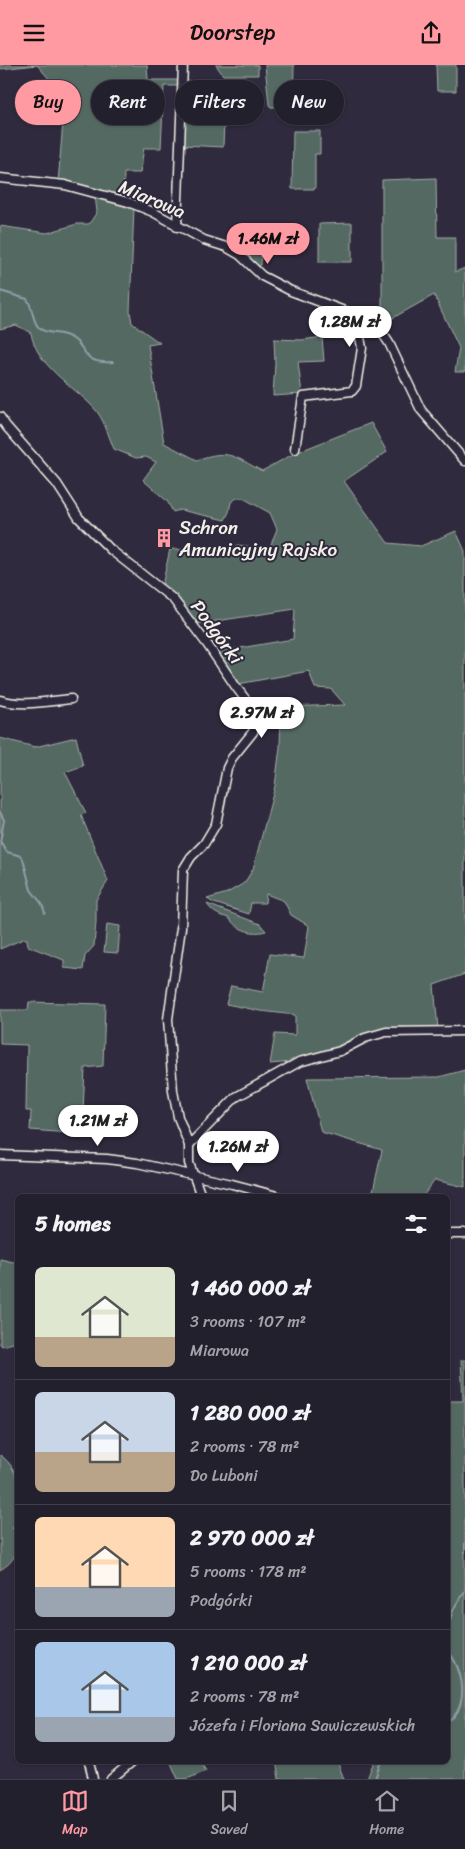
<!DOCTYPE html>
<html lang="en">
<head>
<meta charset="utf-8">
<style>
  body { margin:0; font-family:Sriracha,sans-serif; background:#2b2836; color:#f1f3f6; height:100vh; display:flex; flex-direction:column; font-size:19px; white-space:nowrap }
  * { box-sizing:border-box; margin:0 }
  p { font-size:16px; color:#a3a3aa }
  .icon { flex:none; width:28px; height:28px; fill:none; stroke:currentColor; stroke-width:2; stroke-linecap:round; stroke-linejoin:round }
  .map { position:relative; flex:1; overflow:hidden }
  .sheet { position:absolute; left:15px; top:1129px; width:435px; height:570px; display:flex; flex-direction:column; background:#23202e; border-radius:8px; box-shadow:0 1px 4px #0004,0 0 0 1px #403e4a }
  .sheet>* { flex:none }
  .banner { position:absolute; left:15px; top:15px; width:435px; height:45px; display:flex; gap:10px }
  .price { position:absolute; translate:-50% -42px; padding:0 11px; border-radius:18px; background:#fff; color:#222; font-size:16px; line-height:32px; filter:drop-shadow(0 1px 2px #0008) }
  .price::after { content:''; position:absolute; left:50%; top:30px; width:15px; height:11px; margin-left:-8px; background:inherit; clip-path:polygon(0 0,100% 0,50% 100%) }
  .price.selected { background:#ff9aa2; color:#111 }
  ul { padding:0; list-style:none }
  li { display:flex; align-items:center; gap:15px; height:125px; padding:0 20px }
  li+li { border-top:1px solid #403e4a }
  li span { display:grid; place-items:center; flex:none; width:140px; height:100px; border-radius:8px; color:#555 }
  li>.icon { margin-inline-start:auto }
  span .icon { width:60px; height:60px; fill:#fffc; stroke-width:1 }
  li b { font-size:21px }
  h2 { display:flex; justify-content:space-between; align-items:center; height:60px; padding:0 20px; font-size:21px }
  .chip { padding:0 18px; border-radius:22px; background:#23202e; box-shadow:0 1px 4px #0004,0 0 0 1px #403e4a; font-size:18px; line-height:45px }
  .chip.selected { background:#ff9aa2; color:#111 }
  header { display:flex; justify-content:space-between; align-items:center; height:65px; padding:0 20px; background:#ff9aa2; color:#111; font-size:22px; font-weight:600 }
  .dock { display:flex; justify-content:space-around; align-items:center; height:70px; border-top:1px solid #403e4a; background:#23202e; font-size:14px; color:#a3a3aa }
  .dock a { display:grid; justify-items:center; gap:2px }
  .dock .selected { color:#ff9aa2 }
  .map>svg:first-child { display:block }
  .green { fill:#546963; stroke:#a4ada6 }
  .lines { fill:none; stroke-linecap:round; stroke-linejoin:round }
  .stream { stroke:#929ea7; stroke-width:2 }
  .minor-casing { stroke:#f4f1e8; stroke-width:11 }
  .minor { stroke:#2f2a3d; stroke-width:8 }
  .labels { text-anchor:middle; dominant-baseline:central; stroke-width:4; stroke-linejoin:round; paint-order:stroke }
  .street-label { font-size:19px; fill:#f4f1e8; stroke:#2f2a3d }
  .poi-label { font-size:19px; fill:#f4f1e8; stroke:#2f2a3d; text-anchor:start }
</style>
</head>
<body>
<header><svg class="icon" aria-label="menu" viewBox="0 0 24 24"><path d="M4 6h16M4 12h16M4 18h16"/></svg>Doorstep<svg class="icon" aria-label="share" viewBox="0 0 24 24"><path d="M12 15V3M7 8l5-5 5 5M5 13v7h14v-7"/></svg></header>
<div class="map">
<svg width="465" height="1714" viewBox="0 0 465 1714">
  <rect width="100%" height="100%" fill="#2f2a3d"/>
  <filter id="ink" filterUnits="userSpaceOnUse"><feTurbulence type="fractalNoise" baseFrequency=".02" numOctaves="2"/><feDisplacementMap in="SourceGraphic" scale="10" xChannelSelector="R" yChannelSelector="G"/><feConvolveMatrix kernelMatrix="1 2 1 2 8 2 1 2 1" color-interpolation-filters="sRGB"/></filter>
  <g filter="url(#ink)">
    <!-- green -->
    <g class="green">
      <path d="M 0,0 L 147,0 L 148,15 L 181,15 L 181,21 L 164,21 L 161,83 L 144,83 L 140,108 L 124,108 L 123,134 L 58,118 L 65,32 L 37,0 L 0,4 Z"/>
      <path d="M 216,0 L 258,0 L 258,10 L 223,10 Z"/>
      <path d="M 265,0 L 294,0 L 293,42 L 271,42 L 269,40 Z"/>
      <path d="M 436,0 L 456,0 L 456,26 L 437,26 Z"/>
      <path d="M 184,16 L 220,18 L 225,31 L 223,82 L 182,80 Z"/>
      <path d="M 293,66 L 320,66 L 320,89 L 315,89 L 315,124 L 292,124 Z"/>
      <path d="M 436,113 L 437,172 L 455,172 L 455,207 L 465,203 L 465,307 L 455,307 L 459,283 L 434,230 L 382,259 L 382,115 Z"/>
      <path d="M 95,130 L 134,142 L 130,246 L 132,258 L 160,278 L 148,280 L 164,378 L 197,395 C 228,383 235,392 262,406 L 295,388 L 371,358 L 387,387 L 344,416 L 388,478 L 421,481 L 456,466 L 465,486 L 465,909 L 434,920 L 438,964 L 400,962 L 376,966 L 340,982 L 292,997 L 270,999 L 275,969 L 295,970 L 295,950 L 261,946 L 226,939 L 231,921 L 263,927 L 270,889 L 304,893 L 309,861 L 291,850 L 284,836 L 266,829 L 265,838 L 251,838 L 249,849 L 214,838 L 207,834 L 227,828 L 241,820 L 245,817 L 253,804 L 275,721 L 280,682 L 281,642 L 345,640 L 331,624 L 315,623 L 309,606 L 238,619 L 217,587 L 293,574 L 295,544 L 197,559 C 185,546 177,530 162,521 L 170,484 L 200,486 L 235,485 L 237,480 C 251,481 255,484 270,482 L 277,464 L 270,448 L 243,433 L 237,433 L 231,437 L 229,447 L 225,455 L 180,445 L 173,447 L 167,436 L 143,415 L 156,397 L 146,392 L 136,393 L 114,384 C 108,370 104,353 93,342 C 73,321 36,300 31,268 L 16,260 L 0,264 L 0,161 L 47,168 L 77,159 L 89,159 L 97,147 Z"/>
      <path d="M 352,158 L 352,197 L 319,197 L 319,159 Z"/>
      <path d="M 239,165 L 262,166 L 261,200 L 258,201 L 237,185 Z"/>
      <path d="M 322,272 L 324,296 L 298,297 L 302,329 L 273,331 L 275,298 L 274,274 L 302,275 Z"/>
      <path d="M 76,672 L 83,701 L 65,707 L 86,748 L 81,750 L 108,816 L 96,835 L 96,857 L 94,881 L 85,891 L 83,905 L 64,903 L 64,895 L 28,881 L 27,874 L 23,874 L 0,884 L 0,673 L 35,682 Z"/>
      <path d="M 207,839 L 260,859 L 266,866 C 252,870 237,865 229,853 C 218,850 213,848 207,839 Z"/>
      <path d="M 107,859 L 120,861 L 118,888 L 104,887 Z"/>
      <path d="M 29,937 L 105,939 L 103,1001 L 85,1003 L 82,1069 L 30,1065 L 31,1046 L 26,1046 L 27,980 L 0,979 L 0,945 L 28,945 Z"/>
      <path d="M 465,1005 L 465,1122 L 435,1115 L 423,1131 L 372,1131 L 382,1085 L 321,1067 L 307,1013 L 439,1012 Z"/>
      <path d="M 0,1194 L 18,1198 L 17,1277 L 2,1281 L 0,1279 Z"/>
      <path d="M 461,1295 L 465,1295 L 465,1714 L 367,1714 L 374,1696 L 448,1696 L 448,1336 L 463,1336 Z"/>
      <path d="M 0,1390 C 24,1406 18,1434 17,1461 L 12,1463 L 17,1467 C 18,1485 17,1495 0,1505 Z"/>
      <path d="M 170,1696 L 200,1696 L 206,1706 L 187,1714 L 178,1714 Z"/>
      <path d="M 276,1696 L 337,1696 L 344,1714 L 279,1714 Z"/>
    </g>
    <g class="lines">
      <!-- stream -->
      <g class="stream">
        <path d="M 0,226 L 27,234 C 33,242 32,256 39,263 C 45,269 57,267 65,270 C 90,278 77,300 113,297"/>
        <path d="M 0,747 L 4,755 L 0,777"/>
        <path d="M 0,776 L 7,787 L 21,791 L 23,794 L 31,825 L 42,839 L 45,848"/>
        <path d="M 465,1478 L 465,1487"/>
        <path d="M 448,1657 C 465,1645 465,1620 457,1601 C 454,1594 449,1588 448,1580 C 446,1559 452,1543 465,1526"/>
        <path d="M 375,1714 L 381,1696"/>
      </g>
      <!-- minor casing -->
      <g class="minor-casing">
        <g id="minor">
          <path d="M 0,113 L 65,120 L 128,137 L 153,147 L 204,175 L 226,182 L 240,190 L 262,211 L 291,226 L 355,250 L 368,257 L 381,266 L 389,278 L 421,345 L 465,396"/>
          <path d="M 177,162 L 183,0"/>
          <path d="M 0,352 L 6,361 L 57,419 L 79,453 L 111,485 L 173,534 L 207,579 L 236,622 L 249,639 L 255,651 L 255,661 L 253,667 L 232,693 L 227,703 L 216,759 L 204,779 L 191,792 L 183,805 L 181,863 L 168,954 L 173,1026 L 178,1052 L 189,1080 L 189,1098 L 201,1131"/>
          <path d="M 295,384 L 303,332 L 352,326 L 356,321 L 362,283 L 359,267 L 368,257"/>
          <path d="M 0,635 C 22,642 48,636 71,634"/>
          <path d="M 189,1080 L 236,1032 L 299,997 L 340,986 L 365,973 L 386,967 L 465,966"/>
          <path d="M 0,1090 L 107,1094 L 137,1098 L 232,1119 L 277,1131"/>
          <path d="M 448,1169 L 465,1169"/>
          <path d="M 89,1696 L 93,1714"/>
          <path d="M 111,1714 L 133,1696"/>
        </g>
      </g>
      <!-- minor -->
      <use href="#minor" class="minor"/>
    </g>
  </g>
  <!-- icons -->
  <defs>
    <g id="building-bare" transform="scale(1.5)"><path d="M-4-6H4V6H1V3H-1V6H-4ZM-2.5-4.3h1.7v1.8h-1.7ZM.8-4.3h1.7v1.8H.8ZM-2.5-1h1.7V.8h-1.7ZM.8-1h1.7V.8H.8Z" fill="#ff9aa2" stroke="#2f2a3d" stroke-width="2.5" paint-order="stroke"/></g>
  </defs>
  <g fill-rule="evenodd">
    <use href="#building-bare" x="164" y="473"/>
  </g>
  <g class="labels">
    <!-- street labels -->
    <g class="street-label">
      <text transform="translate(152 134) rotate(23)">Miarowa</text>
      <text transform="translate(217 567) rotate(54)">Podgórki</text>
    </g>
    <!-- poi labels -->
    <g class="poi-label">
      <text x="179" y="462">Schron<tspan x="179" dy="22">Amunicyjny Rajsko</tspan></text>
    </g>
  </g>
</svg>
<b class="price selected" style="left:268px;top:200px">1.46M zł</b>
<b class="price" style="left:350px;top:283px">1.28M zł</b>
<b class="price" style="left:262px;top:674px">2.97M zł</b>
<b class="price" style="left:98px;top:1082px">1.21M zł</b>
<b class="price" style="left:238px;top:1108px">1.26M zł</b>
<div class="banner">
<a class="chip selected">Buy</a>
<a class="chip">Rent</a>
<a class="chip">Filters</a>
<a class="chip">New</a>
</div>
<section class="sheet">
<h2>5 homes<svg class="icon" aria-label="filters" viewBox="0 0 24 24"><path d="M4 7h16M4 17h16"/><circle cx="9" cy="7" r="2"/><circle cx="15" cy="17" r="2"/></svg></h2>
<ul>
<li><span style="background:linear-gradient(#dfe7d0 70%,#b9a48a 0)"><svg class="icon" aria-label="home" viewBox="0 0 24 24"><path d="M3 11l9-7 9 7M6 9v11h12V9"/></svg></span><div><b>1 460 000 zł</b><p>3 rooms · 107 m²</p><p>Miarowa</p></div></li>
<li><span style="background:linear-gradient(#c9d6e8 60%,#b9a48a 0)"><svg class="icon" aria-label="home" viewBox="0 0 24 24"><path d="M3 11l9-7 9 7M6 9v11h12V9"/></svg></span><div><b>1 280 000 zł</b><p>2 rooms · 78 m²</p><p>Do Luboni</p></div></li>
<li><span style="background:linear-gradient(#ffd9b3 70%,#9aa5b1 0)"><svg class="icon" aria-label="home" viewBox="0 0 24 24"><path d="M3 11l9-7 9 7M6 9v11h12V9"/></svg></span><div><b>2 970 000 zł</b><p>5 rooms · 178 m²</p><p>Podgórki</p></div></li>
<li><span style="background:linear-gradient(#a9c7e8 75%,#9aa5b1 0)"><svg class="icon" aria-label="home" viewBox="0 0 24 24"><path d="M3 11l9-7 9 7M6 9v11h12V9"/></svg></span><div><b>1 210 000 zł</b><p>2 rooms · 78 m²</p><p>Józefa i Floriana Sawiczewskich</p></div></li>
</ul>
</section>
</div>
<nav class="dock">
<a class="selected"><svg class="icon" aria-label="map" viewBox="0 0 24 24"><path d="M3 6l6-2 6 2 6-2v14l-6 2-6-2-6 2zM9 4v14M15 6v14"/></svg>Map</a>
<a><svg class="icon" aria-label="saved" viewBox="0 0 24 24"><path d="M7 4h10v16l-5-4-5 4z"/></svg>Saved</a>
<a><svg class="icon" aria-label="home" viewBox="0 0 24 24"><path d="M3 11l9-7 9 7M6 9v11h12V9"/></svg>Home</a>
</nav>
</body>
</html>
